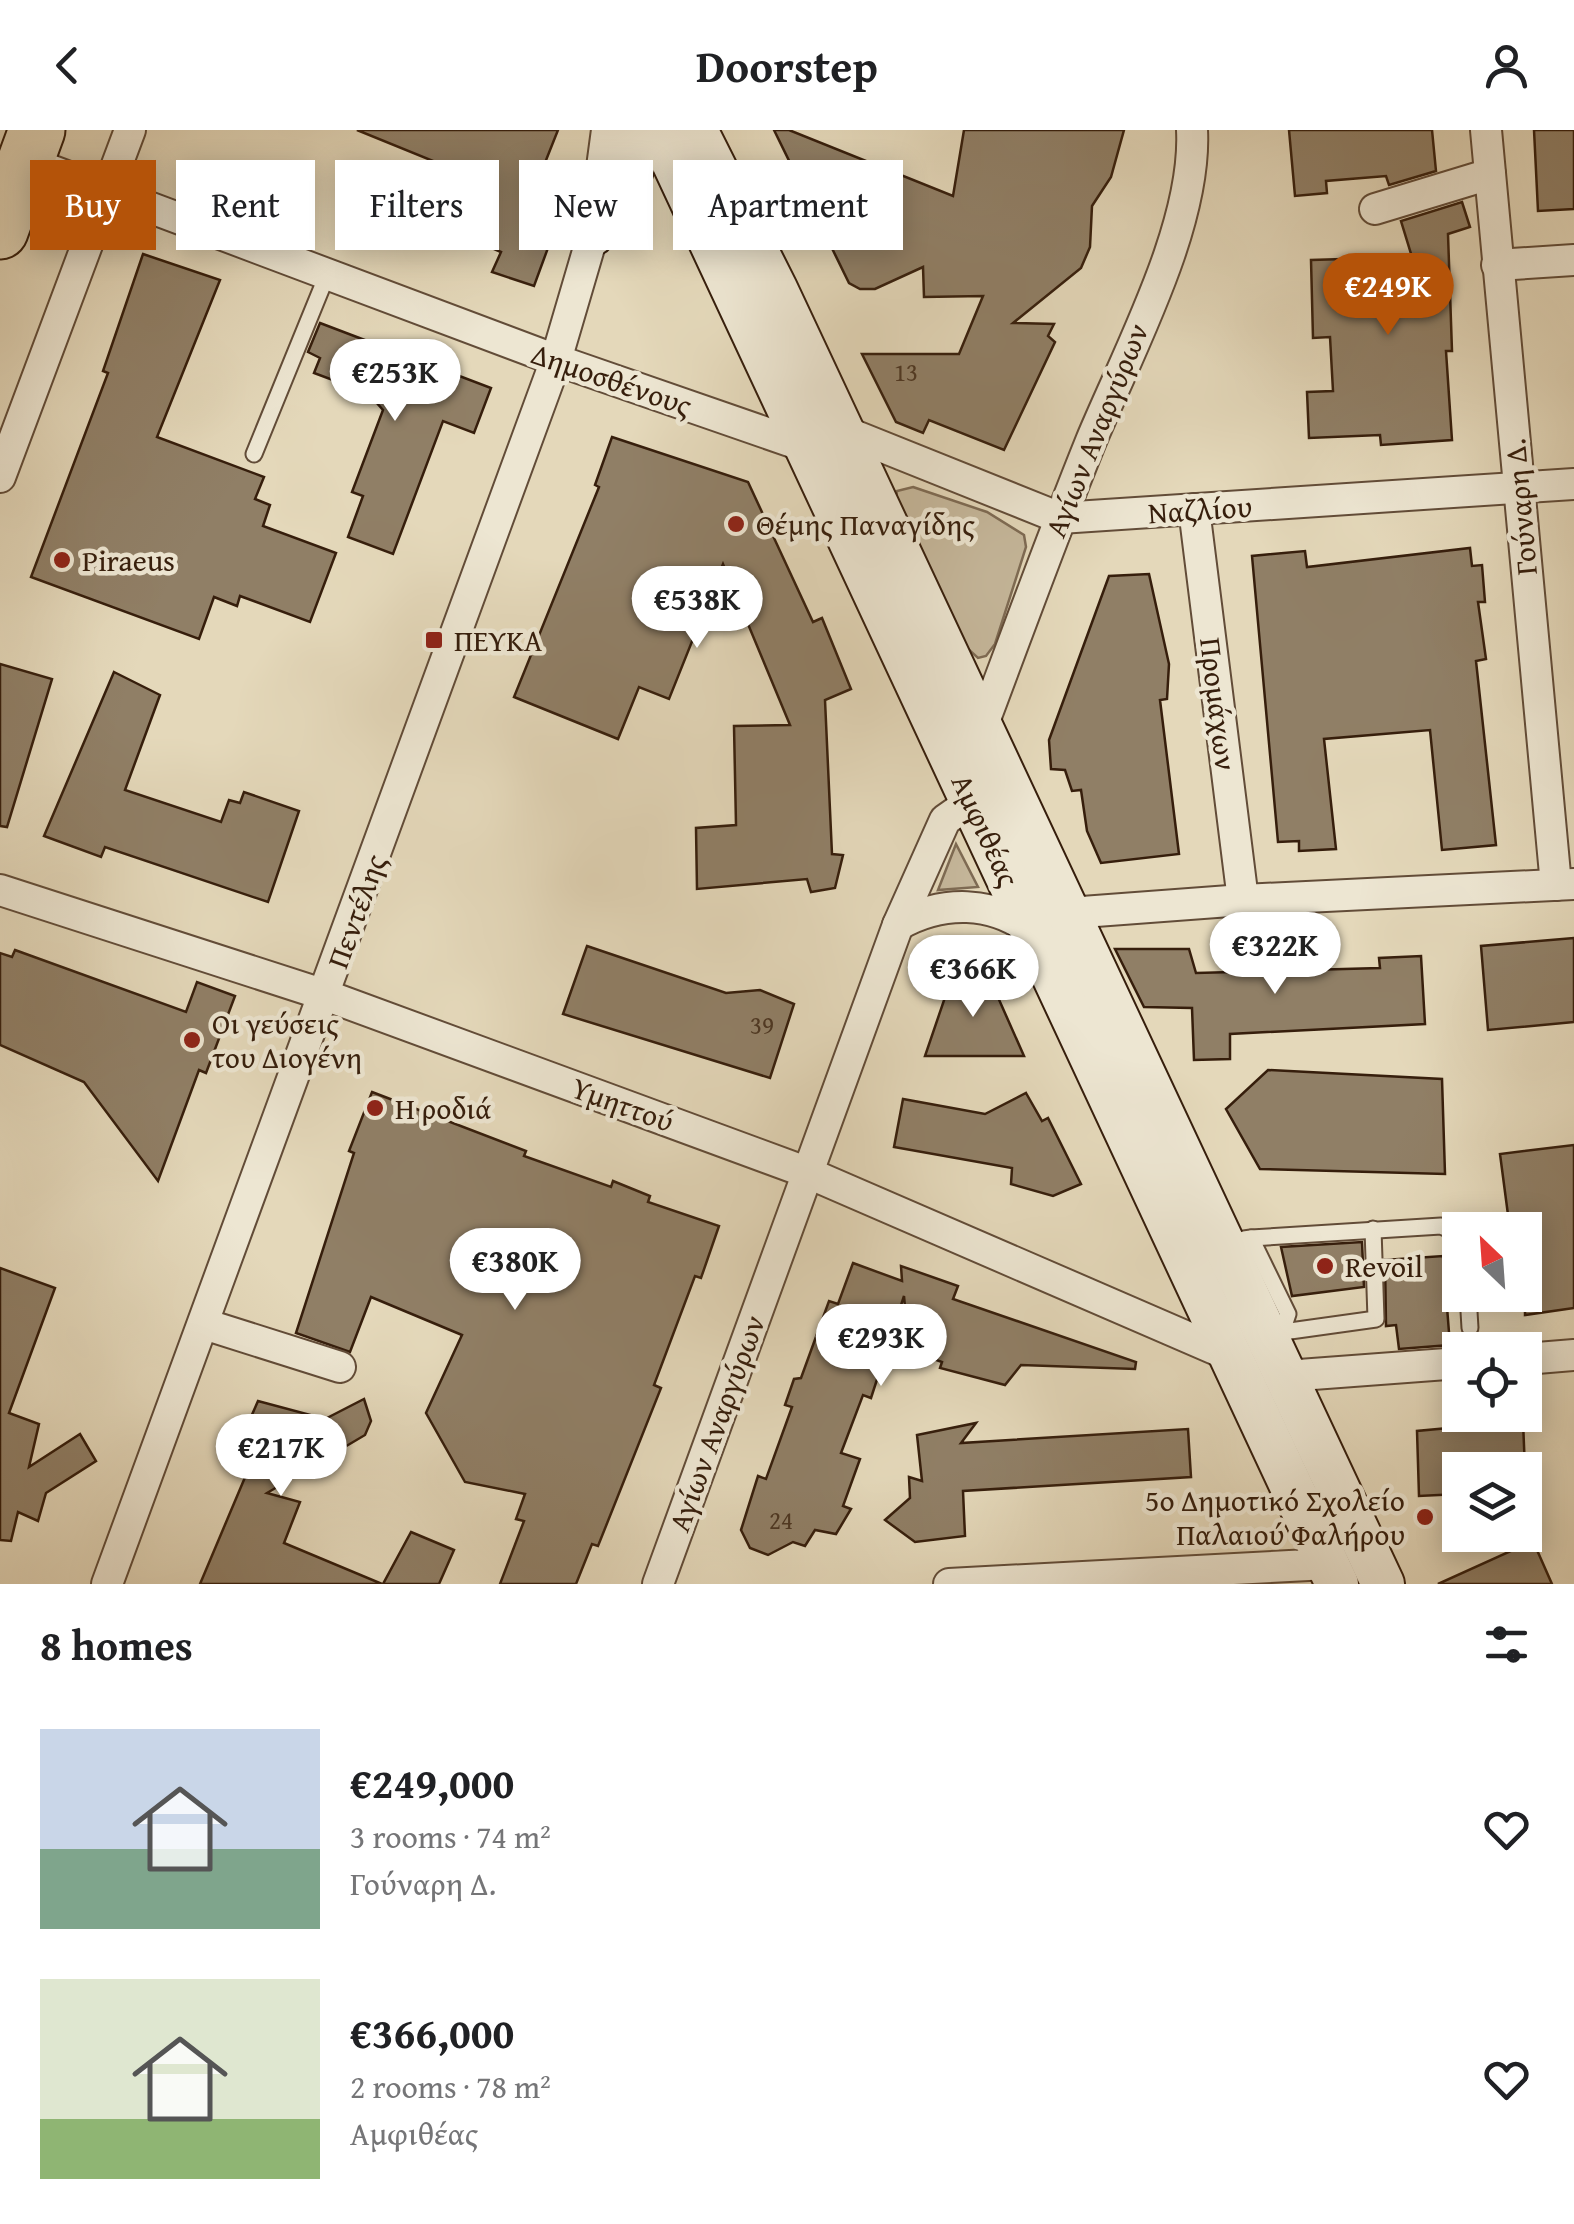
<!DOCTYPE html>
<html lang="en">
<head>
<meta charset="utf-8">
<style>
  body { margin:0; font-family:"Gentium Book Plus",serif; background:#f2f2f2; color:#202124; height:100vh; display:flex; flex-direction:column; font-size:38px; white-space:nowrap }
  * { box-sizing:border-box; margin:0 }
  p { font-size:32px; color:#757577 }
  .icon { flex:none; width:55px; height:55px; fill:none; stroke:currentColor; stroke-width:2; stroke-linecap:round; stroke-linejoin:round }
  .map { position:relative; height:1454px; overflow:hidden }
  .details { display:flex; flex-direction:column; background:#fff; flex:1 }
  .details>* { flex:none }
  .guide { position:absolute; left:30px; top:30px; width:1000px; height:90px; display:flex; gap:20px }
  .needle { width:65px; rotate:335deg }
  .buttons { position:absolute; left:1442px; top:1082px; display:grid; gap:20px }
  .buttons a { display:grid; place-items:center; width:100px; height:100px; border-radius:0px; background:#fff; box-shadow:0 5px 25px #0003; font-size:50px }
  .price { position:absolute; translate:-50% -85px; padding:0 22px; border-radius:35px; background:#fff; color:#222; font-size:32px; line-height:65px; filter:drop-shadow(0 2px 5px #0008) }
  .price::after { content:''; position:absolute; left:50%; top:60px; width:30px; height:22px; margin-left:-15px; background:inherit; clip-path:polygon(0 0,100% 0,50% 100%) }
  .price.current { background:#b45309; color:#fff }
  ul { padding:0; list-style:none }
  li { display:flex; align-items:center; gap:30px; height:250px; padding:0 40px }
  li span { display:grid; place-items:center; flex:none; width:280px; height:200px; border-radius:0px; color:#555 }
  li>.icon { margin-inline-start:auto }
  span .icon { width:120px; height:120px; fill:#fffc; stroke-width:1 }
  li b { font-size:42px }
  h2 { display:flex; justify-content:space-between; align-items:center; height:120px; padding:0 40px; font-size:42px }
  .pill { padding:0 35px; border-radius:0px; background:#fff; box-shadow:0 5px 25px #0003; font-size:35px; line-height:90px }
  .pill.current { background:#b45309; color:#fff }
  header { display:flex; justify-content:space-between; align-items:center; height:130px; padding:0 40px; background:#fff; font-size:45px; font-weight:600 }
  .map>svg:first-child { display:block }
  .green { fill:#c6b89c; stroke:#7e6b54; stroke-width:2.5 }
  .building { fill:#907f66; stroke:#361e0c; stroke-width:2.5 }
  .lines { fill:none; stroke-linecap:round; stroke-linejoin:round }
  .lane-casing { stroke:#624c38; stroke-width:19 }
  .street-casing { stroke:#624c38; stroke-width:34 }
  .secondary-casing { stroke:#361e0c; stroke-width:46 }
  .highway-casing { stroke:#361e0c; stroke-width:59 }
  .lane { stroke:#ede6d2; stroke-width:15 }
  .street { stroke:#ede6d2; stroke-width:30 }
  .secondary { stroke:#ede6d2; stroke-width:42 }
  .highway { stroke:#e4d8ba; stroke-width:55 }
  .poi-dot { fill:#8f2418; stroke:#ede6d2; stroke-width:4 }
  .labels { text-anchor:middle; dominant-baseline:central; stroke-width:9; stroke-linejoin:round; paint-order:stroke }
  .number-label { font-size:25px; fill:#4c3622 }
  .street-label { font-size:30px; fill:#361e0c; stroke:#ede6d2 }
  .poi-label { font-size:30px; fill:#361e0c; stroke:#ede6d2; text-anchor:start }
</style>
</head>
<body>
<header><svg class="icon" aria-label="back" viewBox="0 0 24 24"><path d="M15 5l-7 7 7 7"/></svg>Doorstep<svg class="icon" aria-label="person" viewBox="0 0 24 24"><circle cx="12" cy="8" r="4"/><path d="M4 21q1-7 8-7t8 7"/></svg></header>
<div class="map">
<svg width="1574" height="1454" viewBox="0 0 1574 1454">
  <rect width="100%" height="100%" fill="#e4d8ba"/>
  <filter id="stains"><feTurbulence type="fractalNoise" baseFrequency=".002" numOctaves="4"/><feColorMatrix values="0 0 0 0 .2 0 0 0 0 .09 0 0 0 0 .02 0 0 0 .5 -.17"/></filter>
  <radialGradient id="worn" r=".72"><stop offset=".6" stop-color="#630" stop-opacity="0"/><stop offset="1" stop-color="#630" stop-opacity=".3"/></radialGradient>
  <!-- green -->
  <g class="green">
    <path d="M 913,357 L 987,382 L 1024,405 L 1026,417 L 995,514 L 986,526 L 978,528 L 967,518 L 896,369 L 897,361 Z"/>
    <path d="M 956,714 L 978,757 L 938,760 Z"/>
  </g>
  <!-- building -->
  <g class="building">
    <path d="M 357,0 L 558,0 L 525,83 L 556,96 L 534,156 L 492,142 L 501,122 L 446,98 L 448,37 Z"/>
    <path d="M 774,0 L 789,0 L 953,66 L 964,0 L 1124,0 L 1111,47 L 1092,76 L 1090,117 L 1081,138 L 1013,193 L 1054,194 L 1048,206 L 1055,212 L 1004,320 L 929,290 L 923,303 L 896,292 L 862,224 L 959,224 L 983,166 L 924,167 L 923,137 L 875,159 L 860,159 L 849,153 Z"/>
    <path d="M 1289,0 L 1432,0 L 1436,41 L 1389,55 L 1386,46 L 1326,51 L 1327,63 L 1295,66 Z"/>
    <path d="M 1534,0 L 1574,0 L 1574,79 L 1538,81 Z"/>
    <path d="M 1462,72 L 1470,97 L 1448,104 L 1452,221 L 1446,221 L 1452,310 L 1381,315 L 1380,305 L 1309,308 L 1307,262 L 1333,261 L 1330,207 L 1313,208 L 1311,130 L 1412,127 L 1401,91 Z"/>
    <path d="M 143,124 L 220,150 L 157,307 L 264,347 L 255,369 L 270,375 L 263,396 L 336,423 L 310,492 L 240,466 L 237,476 L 214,467 L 199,509 L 31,447 L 108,243 L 103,241 Z"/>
    <path d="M 320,193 L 491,258 L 474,303 L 443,291 L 393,424 L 348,407 L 363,366 L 352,362 L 383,280 L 368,263 L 314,243 L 320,228 L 308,222 Z"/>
    <path d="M 612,307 L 748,352 L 813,492 L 822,488 L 851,559 L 825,570 L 832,724 L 843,725 L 835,758 L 811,762 L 807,749 L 697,759 L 696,698 L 736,695 L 734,596 L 790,595 L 723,434 L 669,569 L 639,557 L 618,609 L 514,567 L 599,357 L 595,355 Z"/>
    <path d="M 1470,418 L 1472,436 L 1482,435 L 1485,472 L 1478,472 L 1486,529 L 1476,531 L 1496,715 L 1442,720 L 1430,600 L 1324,609 L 1336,719 L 1299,721 L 1299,711 L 1278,712 L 1252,426 L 1305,421 L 1307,437 Z"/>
    <path d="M 1149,444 L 1169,534 L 1167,569 L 1160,570 L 1179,724 L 1101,733 L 1087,701 L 1081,660 L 1072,661 L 1065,640 L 1051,639 L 1049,610 L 1109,446 Z"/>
    <path d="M 0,534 L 52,549 L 7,697 L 0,696 Z"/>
    <path d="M 114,542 L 160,565 L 125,660 L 221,692 L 229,670 L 240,673 L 244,662 L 299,681 L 268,772 L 105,717 L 101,727 L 44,706 Z"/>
    <path d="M 1574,808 L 1574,892 L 1488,900 L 1481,816 Z"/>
    <path d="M 587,816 L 726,863 L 760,860 L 794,874 L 770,948 L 563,884 Z"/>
    <path d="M 1115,819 L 1189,819 L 1196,843 L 1380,838 L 1379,828 L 1421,826 L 1425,894 L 1230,904 L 1230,929 L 1194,930 L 1192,878 L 1144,877 Z"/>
    <path d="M 15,820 L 186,882 L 197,852 L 235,866 L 206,943 L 199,940 L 158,1051 L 84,952 L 0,915 L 0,823 L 12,827 Z"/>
    <path d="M 985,838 L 1024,926 L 925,926 L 954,841 Z"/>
    <path d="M 1268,940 L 1442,949 L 1445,1044 L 1260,1039 L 1226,979 Z"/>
    <path d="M 372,962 L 526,1021 L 524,1026 L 611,1057 L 613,1051 L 650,1066 L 648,1072 L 719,1096 L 701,1148 L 695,1146 L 654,1255 L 661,1258 L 598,1416 L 592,1414 L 576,1454 L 500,1454 L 524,1391 L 516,1389 L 525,1364 L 465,1352 L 426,1283 L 462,1205 L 371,1167 L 350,1222 L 296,1203 L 354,1023 L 349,1021 Z"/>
    <path d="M 1026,963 L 1042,991 L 1048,988 L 1081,1054 L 1053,1066 L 1011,1054 L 1012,1038 L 894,1017 L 903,969 L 985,984 Z"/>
    <path d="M 1574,1015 L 1574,1178 L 1525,1185 L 1525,1100 L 1510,1100 L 1500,1024 Z"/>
    <path d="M 1362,1112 L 1364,1157 L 1292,1166 L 1281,1117 Z"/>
    <path d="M 1443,1126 L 1450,1215 L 1399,1219 L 1396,1195 L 1386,1196 L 1385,1130 Z"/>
    <path d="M 853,1133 L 902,1151 L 901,1136 L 958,1156 L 953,1169 L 1136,1232 L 1135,1239 L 1021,1235 L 1005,1255 L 940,1238 L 942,1232 L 909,1220 L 904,1166 L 871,1268 L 863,1265 L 841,1323 L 860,1329 L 843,1376 L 851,1379 L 836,1404 L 815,1400 L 805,1416 L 793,1412 L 768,1425 L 750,1418 L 741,1400 L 758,1346 L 766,1349 L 792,1277 L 785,1275 L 794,1249 L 801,1248 L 829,1171 L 838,1174 Z"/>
    <path d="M 0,1138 L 55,1158 L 9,1283 L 39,1294 L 29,1337 L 80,1304 L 96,1331 L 46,1363 L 38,1391 L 18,1382 L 11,1411 L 0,1410 Z"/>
    <path d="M 364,1269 L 371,1291 L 365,1305 L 267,1363 L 300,1372 L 284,1413 L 382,1454 L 200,1454 L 254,1326 L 236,1321 L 258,1271 L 325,1289 Z"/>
    <path d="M 1523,1291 L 1525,1340 L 1460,1340 L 1459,1364 L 1419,1366 L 1417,1301 Z"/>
    <path d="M 976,1293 L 961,1313 L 1188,1299 L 1191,1347 L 963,1361 L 965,1406 L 915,1412 L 885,1390 L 910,1368 L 909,1347 L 922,1351 L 917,1305 Z"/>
    <path d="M 411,1402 L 454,1420 L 439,1454 L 383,1454 Z"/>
    <path d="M 1533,1411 L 1552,1454 L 1438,1454 Z"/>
  </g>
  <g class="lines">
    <!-- lane casing -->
    <g class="lane-casing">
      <g id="lane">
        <path d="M 254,324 L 327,145"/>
        <path d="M 1251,1108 L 1441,1096 L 1455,1102 L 1460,1111"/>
        <path d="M 1244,1109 L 1251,1108 L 1288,1184 L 1280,1208"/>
        <path d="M 1468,1165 L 1470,1198"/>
        <path d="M 1283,1202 L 1376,1189 L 1373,1099"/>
      </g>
    </g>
    <!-- street casing -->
    <g class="street-casing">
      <g id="street">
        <path d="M 1486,0 L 1556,755"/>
        <path d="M 26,31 L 556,230 L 807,317"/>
        <path d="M 1375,79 L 1490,44"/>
        <path d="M 1497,135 L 1574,130"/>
        <path d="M 843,301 L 1060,388 L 1574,354"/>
        <path d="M 0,347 L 130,0"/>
        <path d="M 1194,379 L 1243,770"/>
        <path d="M 982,597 C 1018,501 1053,405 1091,311 C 1128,222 1197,95 1192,0"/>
        <path d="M 0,760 L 325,865 L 806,1042 L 1231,1226"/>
        <path d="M 1069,783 L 1243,770 L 1574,754"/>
        <path d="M 898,795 C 942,770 993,770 1033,802"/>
        <path d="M 204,1194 L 340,1237"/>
        <path d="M 1525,1229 L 1574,1225"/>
        <path d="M 1286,1246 L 1460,1233"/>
        <path d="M 107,1454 L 556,230 L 593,104 L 607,0"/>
        <path d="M 658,1454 L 898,795 L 945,690 L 972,671"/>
        <path d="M 949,1454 L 1328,1434"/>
      </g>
    </g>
    <!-- secondary casing -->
    <g class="secondary-casing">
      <g id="secondary">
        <path d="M 658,0 L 1337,1454"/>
        <path d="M 696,0 L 776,159 L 1383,1454"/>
        <path d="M 593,104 C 618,72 639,43 638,0"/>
      </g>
    </g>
    <!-- highway casing -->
    <g class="highway-casing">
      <path id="highway" d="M 0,101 L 37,0"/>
    </g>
    <!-- lane -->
    <use href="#lane" class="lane"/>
    <!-- street -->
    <use href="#street" class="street"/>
    <!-- secondary -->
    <use href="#secondary" class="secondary"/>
    <!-- highway -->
    <use href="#highway" class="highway"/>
  </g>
  <!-- markers -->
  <g class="poi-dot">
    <circle cx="736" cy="394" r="10"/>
    <circle cx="62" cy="430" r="10"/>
    <rect x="424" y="500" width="20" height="20" rx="5"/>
    <circle cx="192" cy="910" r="10"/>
    <circle cx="375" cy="978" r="10"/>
    <circle cx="1325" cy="1136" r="10"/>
    <circle cx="1425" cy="1387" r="10"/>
  </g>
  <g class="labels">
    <!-- number labels -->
    <g class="number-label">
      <text x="906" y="242">13</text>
      <text x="762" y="895">39</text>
      <text x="781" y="1390">24</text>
    </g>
    <!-- street labels -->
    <g class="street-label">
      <text transform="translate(612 249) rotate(19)">Δημοσθένους</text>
      <text transform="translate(1096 300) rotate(-68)">Αγίων Αναργύρων</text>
      <text transform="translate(1520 377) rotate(-95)">Γούναρη Δ.</text>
      <text transform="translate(1200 379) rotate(-4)">Ναζλίου</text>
      <text transform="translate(1219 574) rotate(83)">Προμάχων</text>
      <text transform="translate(986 700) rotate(65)">Αμφιθέας</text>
      <text transform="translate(356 781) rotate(-70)">Πεντέλης</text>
      <text transform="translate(623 974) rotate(20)">Υμηττού</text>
      <text transform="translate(716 1293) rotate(-70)">Αγίων Αναργύρων</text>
    </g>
    <!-- poi labels -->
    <g class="poi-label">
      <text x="756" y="394">Θέμης Παναγίδης</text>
      <text x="82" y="430">Piraeus</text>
      <text x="454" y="510">ΠΕΥΚΑ</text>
      <text x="212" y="893">Οι γεύσεις<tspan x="212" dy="34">του Διογένη</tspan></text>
      <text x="395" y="978">Η ροδιά</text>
      <text x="1345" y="1136">Revoil</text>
      <text x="1405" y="1370" text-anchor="end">5ο Δημοτικό Σχολείο<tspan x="1405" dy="34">Παλαιού Φαλήρου</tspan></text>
    </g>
  </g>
  <rect width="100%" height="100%" filter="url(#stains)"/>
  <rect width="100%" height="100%" fill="url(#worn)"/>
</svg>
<div class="buttons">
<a><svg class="needle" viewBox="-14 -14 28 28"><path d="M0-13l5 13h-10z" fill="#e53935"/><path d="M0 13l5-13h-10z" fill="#757577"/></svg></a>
<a><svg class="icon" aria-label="locate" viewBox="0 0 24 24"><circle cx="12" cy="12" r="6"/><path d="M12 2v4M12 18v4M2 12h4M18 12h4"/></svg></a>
<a><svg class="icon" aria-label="layers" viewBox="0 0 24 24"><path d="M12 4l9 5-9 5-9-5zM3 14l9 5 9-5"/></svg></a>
</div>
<b class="price current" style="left:1388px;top:208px">€249K</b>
<b class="price" style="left:395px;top:294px">€253K</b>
<b class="price" style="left:697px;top:521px">€538K</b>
<b class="price" style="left:1275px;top:867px">€322K</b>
<b class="price" style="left:973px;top:890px">€366K</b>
<b class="price" style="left:515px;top:1183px">€380K</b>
<b class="price" style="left:881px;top:1259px">€293K</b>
<b class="price" style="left:281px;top:1369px">€217K</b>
<div class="guide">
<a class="pill current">Buy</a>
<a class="pill">Rent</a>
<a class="pill">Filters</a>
<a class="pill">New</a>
<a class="pill">Apartment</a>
</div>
</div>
<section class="details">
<h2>8 homes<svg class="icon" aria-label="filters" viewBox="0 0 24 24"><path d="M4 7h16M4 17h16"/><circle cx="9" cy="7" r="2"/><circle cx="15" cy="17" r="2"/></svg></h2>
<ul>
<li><span style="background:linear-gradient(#c9d6e8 60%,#7fa58c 0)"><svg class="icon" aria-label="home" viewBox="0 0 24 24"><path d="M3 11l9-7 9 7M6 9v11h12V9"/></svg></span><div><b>€249,000</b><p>3 rooms · 74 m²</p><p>Γούναρη Δ.</p></div><svg class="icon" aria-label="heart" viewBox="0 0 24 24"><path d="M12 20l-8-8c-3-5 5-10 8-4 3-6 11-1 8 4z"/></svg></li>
<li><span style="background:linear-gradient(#dfe7d0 70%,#8fb573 0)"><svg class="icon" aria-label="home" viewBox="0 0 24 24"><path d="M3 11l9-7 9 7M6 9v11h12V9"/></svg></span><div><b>€366,000</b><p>2 rooms · 78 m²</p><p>Αμφιθέας</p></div><svg class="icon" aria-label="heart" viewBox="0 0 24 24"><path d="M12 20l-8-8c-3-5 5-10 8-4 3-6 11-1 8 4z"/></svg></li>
</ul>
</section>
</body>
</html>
